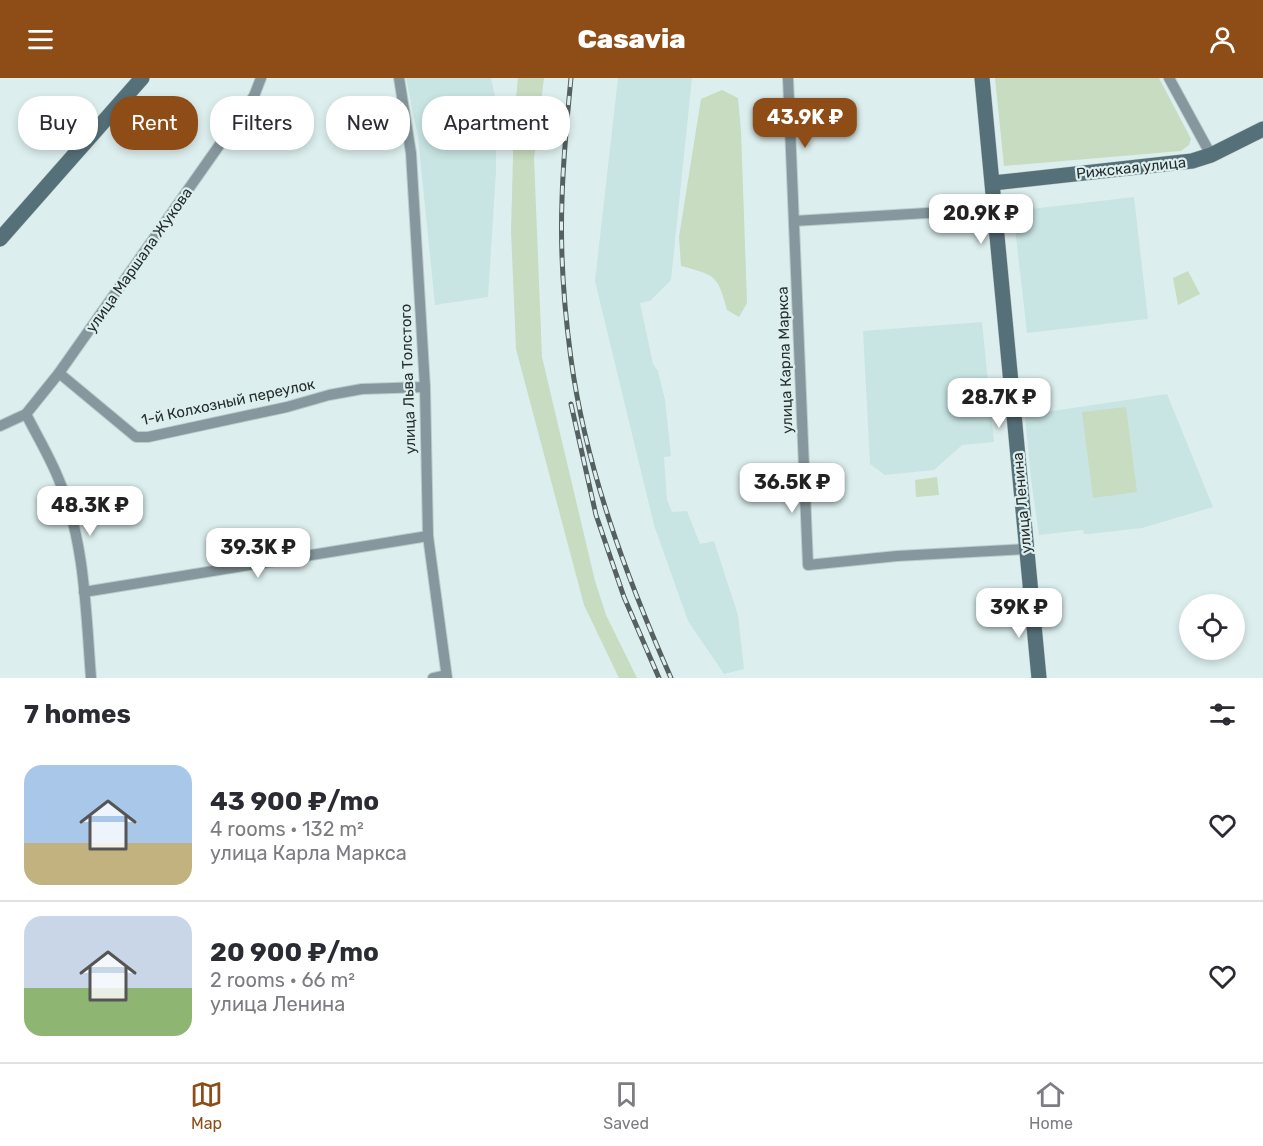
<!DOCTYPE html>
<html lang="en">
<head>
<meta charset="utf-8">
<style>
  body { margin:0; font-family:Rubik,sans-serif; background:#f7f7f7; color:#2b2b33; height:100vh; display:flex; flex-direction:column; font-size:22px; white-space:nowrap }
  * { box-sizing:border-box; margin:0 }
  p { font-size:20px; color:#7c7c81 }
  .icon { flex:none; width:33px; height:33px; fill:none; stroke:currentColor; stroke-width:2; stroke-linecap:round; stroke-linejoin:round }
  .map { position:relative; height:600px; overflow:hidden }
  .side { display:flex; flex-direction:column; background:#fff; flex:1 }
  .side>* { flex:none }
  .guide { position:absolute; left:18px; top:18px; width:600px; height:54px; display:flex; gap:12px }
  .fabs { position:absolute; left:1179px; top:516px; display:grid; gap:12px }
  .fabs a { display:grid; place-items:center; width:66px; height:66px; border-radius:50%; background:#fff; box-shadow:0 3px 9px #0003; font-size:30px }
  .price { position:absolute; translate:-50% -51px; padding:0 14px; border-radius:12px; background:#fff; color:#222; font-size:20px; line-height:39px; filter:drop-shadow(0 2px 3px #0008) }
  .price::after { content:''; position:absolute; left:50%; top:36px; width:18px; height:14px; margin-left:-9px; background:inherit; clip-path:polygon(0 0,100% 0,50% 100%) }
  .price.on { background:#8e4d17; color:#fff }
  ul { padding:0; list-style:none }
  li { display:flex; align-items:center; gap:18px; height:150px; padding:0 24px }
  li+li { border-top:2px solid #e1e1e2 }
  li span { display:grid; place-items:center; flex:none; width:168px; height:120px; border-radius:18px; color:#555 }
  li>.icon { margin-inline-start:auto }
  span .icon { width:72px; height:72px; fill:#fffc; stroke-width:1 }
  li b { font-size:26px }
  h2 { display:flex; justify-content:space-between; align-items:center; height:72px; padding:0 24px; font-size:26px }
  .chip { padding:0 21px; border-radius:24px; background:#fff; box-shadow:0 3px 9px #0003; font-size:21px; line-height:54px }
  .chip.on { background:#8e4d17; color:#fff }
  header { display:flex; justify-content:space-between; align-items:center; height:78px; padding:0 24px; background:#8e4d17; color:#fff; font-size:27px; font-weight:800 }
  .tabs { display:flex; justify-content:space-around; align-items:center; height:84px; border-top:2px solid #e1e1e2; background:#fff; font-size:16px; color:#7c7c81 }
  .tabs a { display:grid; justify-items:center; gap:3px }
  .tabs .on { color:#8e4d17 }
  .map>svg:first-child { display:block }
  .built { fill:#c8e5e3 }
  .green { fill:#c7dcc0 }
  .lines { fill:none; stroke-linecap:round; stroke-linejoin:round }
  .street-casing { stroke:#bbcccb; stroke-width:12 }
  .secondary-casing { stroke:#bbcccb; stroke-width:16 }
  .street { stroke:#86989e; stroke-width:10 }
  .secondary { stroke:#567079; stroke-width:15 }
  .rail-casing { stroke:#55605f; stroke-width:5 }
  .rail { stroke:#dcefee; stroke-width:3; stroke-dasharray:9; stroke-linecap:butt }
  .labels { text-anchor:middle; dominant-baseline:central; stroke-width:4.5; stroke-linejoin:round; paint-order:stroke }
  .street-label { font-size:15px; fill:#272f2e; stroke:#dcefee }
</style>
</head>
<body>
<header><svg class="icon" aria-label="menu" viewBox="0 0 24 24"><path d="M4 6h16M4 12h16M4 18h16"/></svg>Casavia<svg class="icon" aria-label="person" viewBox="0 0 24 24"><circle cx="12" cy="8" r="4"/><path d="M4 21q1-7 8-7t8 7"/></svg></header>
<div class="map">
<svg width="1263" height="600" viewBox="0 0 1263 600">
  <rect width="100%" height="100%" fill="#dcefee"/>
  <!-- built -->
  <g class="built">
    <path d="M 406,0 L 491,0 L 496,23 L 496,93 L 488,219 L 435,227 L 418,59 Z"/>
    <path d="M 618,0 L 692,0 L 671,202 L 650,223 L 640,225 L 653,286 L 658,293 L 665,322 L 671,378 L 664,379 L 667,422 L 672,434 L 687,433 L 700,466 L 714,463 L 738,537 L 744,591 L 724,596 L 688,543 L 654,447 L 595,203 Z"/>
    <path d="M 1134,119 L 1148,241 L 1027,255 L 1013,133 Z"/>
    <path d="M 982,244 L 994,364 L 962,367 L 934,392 L 885,397 L 870,386 L 863,253 Z"/>
    <path d="M 1167,316 L 1213,429 L 1142,450 L 1089,456 L 1084,456 L 1083,452 L 1039,457 L 1031,401 L 1025,337 Z"/>
  </g>
  <!-- green -->
  <g class="green">
    <path d="M 518,0 L 544,0 L 534,80 L 542,279 L 595,503 L 606,537 L 637,600 L 619,600 L 584,527 L 516,271 L 511,153 L 514,42 Z"/>
    <path d="M 995,0 L 1159,0 L 1191,61 L 1189,67 L 1181,73 L 1004,88 Z"/>
    <path d="M 722,12 L 738,20 L 741,53 L 747,225 L 739,239 L 727,232 C 718,197 715,197 681,188 L 679,159 L 701,21 Z"/>
    <path d="M 1188,193 L 1200,216 L 1178,227 L 1173,200 Z"/>
    <path d="M 1126,329 L 1137,414 L 1093,420 L 1082,334 Z"/>
    <path d="M 937,399 L 939,417 L 916,419 L 915,402 Z"/>
  </g>
  <g class="lines">
    <!-- street casing -->
    <g class="street-casing">
      <g id="street">
        <path d="M 399,0 L 411,75 L 425,309 L 428,458 L 447,600"/>
        <path d="M 788,0 L 808,487 L 897,478 L 1027,471"/>
        <path d="M 1169,0 L 1211,77"/>
        <path d="M 794,143 L 994,131"/>
        <path d="M 59,295 L 136,359 L 148,359 L 287,329 L 329,317 L 362,311 L 425,309"/>
        <path d="M 26,336 C 37,358 50,379 59,402 C 85,462 86,536 91,600"/>
        <path d="M 0,348 L 26,336 L 59,295 L 254,18 L 261,0"/>
        <path d="M 84,514 L 428,458"/>
        <path d="M 433,600 L 446,597"/>
      </g>
    </g>
    <!-- secondary casing -->
    <g class="secondary-casing">
      <g id="secondary">
        <path d="M 982,0 L 1039,600"/>
        <path d="M 993,105 L 1192,83 L 1211,77 L 1263,51"/>
        <path d="M 0,161 L 142,0"/>
      </g>
    </g>
    <!-- street -->
    <use href="#street" class="street"/>
    <!-- secondary -->
    <use href="#secondary" class="secondary"/>
    <!-- rail casing -->
    <g class="rail-casing">
      <g id="rail">
        <path d="M 571,0 C 567,41 563,81 562,122 C 560,174 564,229 571,281 C 586,391 626,498 671,600"/>
        <path d="M 571,326 L 596,437 L 624,519 L 659,600"/>
      </g>
    </g>
    <!-- rail -->
    <use href="#rail" class="rail"/>
  </g>
  <g class="labels">
    <!-- street labels -->
    <g class="street-label">
      <text transform="translate(1131 90) rotate(-6)">Рижская улица</text>
      <text transform="translate(139 182) rotate(-55)">улица Маршала Жукова</text>
      <text transform="translate(785 282) rotate(-92)">улица Карла Маркса</text>
      <text transform="translate(408 301) rotate(-92)">улица Льва Толстого</text>
      <text transform="translate(228 324) rotate(-12)">1-й Колхозный переулок</text>
      <text transform="translate(1022 425) rotate(-95)">улица Ленина</text>
    </g>
  </g>
</svg>
<div class="fabs">
<a><svg class="icon" aria-label="locate" viewBox="0 0 24 24"><circle cx="12" cy="12" r="6"/><path d="M12 2v4M12 18v4M2 12h4M18 12h4"/></svg></a>
</div>
<b class="price on" style="left:805px;top:71px">43.9K ₽</b>
<b class="price" style="left:981px;top:167px">20.9K ₽</b>
<b class="price" style="left:999px;top:351px">28.7K ₽</b>
<b class="price" style="left:792px;top:436px">36.5K ₽</b>
<b class="price" style="left:90px;top:459px">48.3K ₽</b>
<b class="price" style="left:258px;top:501px">39.3K ₽</b>
<b class="price" style="left:1019px;top:561px">39K ₽</b>
<div class="guide">
<a class="chip">Buy</a>
<a class="chip on">Rent</a>
<a class="chip">Filters</a>
<a class="chip">New</a>
<a class="chip">Apartment</a>
</div>
</div>
<section class="side">
<h2>7 homes<svg class="icon" aria-label="filters" viewBox="0 0 24 24"><path d="M4 7h16M4 17h16"/><circle cx="9" cy="7" r="2"/><circle cx="15" cy="17" r="2"/></svg></h2>
<ul>
<li><span style="background:linear-gradient(#a9c7e8 65%,#c2b280 0)"><svg class="icon" aria-label="home" viewBox="0 0 24 24"><path d="M3 11l9-7 9 7M6 9v11h12V9"/></svg></span><div><b>43 900 ₽/mo</b><p>4 rooms · 132 m²</p><p>улица Карла Маркса</p></div><svg class="icon" aria-label="heart" viewBox="0 0 24 24"><path d="M12 20l-8-8c-3-5 5-10 8-4 3-6 11-1 8 4z"/></svg></li>
<li><span style="background:linear-gradient(#c9d6e8 60%,#8fb573 0)"><svg class="icon" aria-label="home" viewBox="0 0 24 24"><path d="M3 11l9-7 9 7M6 9v11h12V9"/></svg></span><div><b>20 900 ₽/mo</b><p>2 rooms · 66 m²</p><p>улица Ленина</p></div><svg class="icon" aria-label="heart" viewBox="0 0 24 24"><path d="M12 20l-8-8c-3-5 5-10 8-4 3-6 11-1 8 4z"/></svg></li>
</ul>
</section>
<nav class="tabs">
<a class="on"><svg class="icon" aria-label="map" viewBox="0 0 24 24"><path d="M3 6l6-2 6 2 6-2v14l-6 2-6-2-6 2zM9 4v14M15 6v14"/></svg>Map</a>
<a><svg class="icon" aria-label="saved" viewBox="0 0 24 24"><path d="M7 4h10v16l-5-4-5 4z"/></svg>Saved</a>
<a><svg class="icon" aria-label="home" viewBox="0 0 24 24"><path d="M3 11l9-7 9 7M6 9v11h12V9"/></svg>Home</a>
</nav>
</body>
</html>
